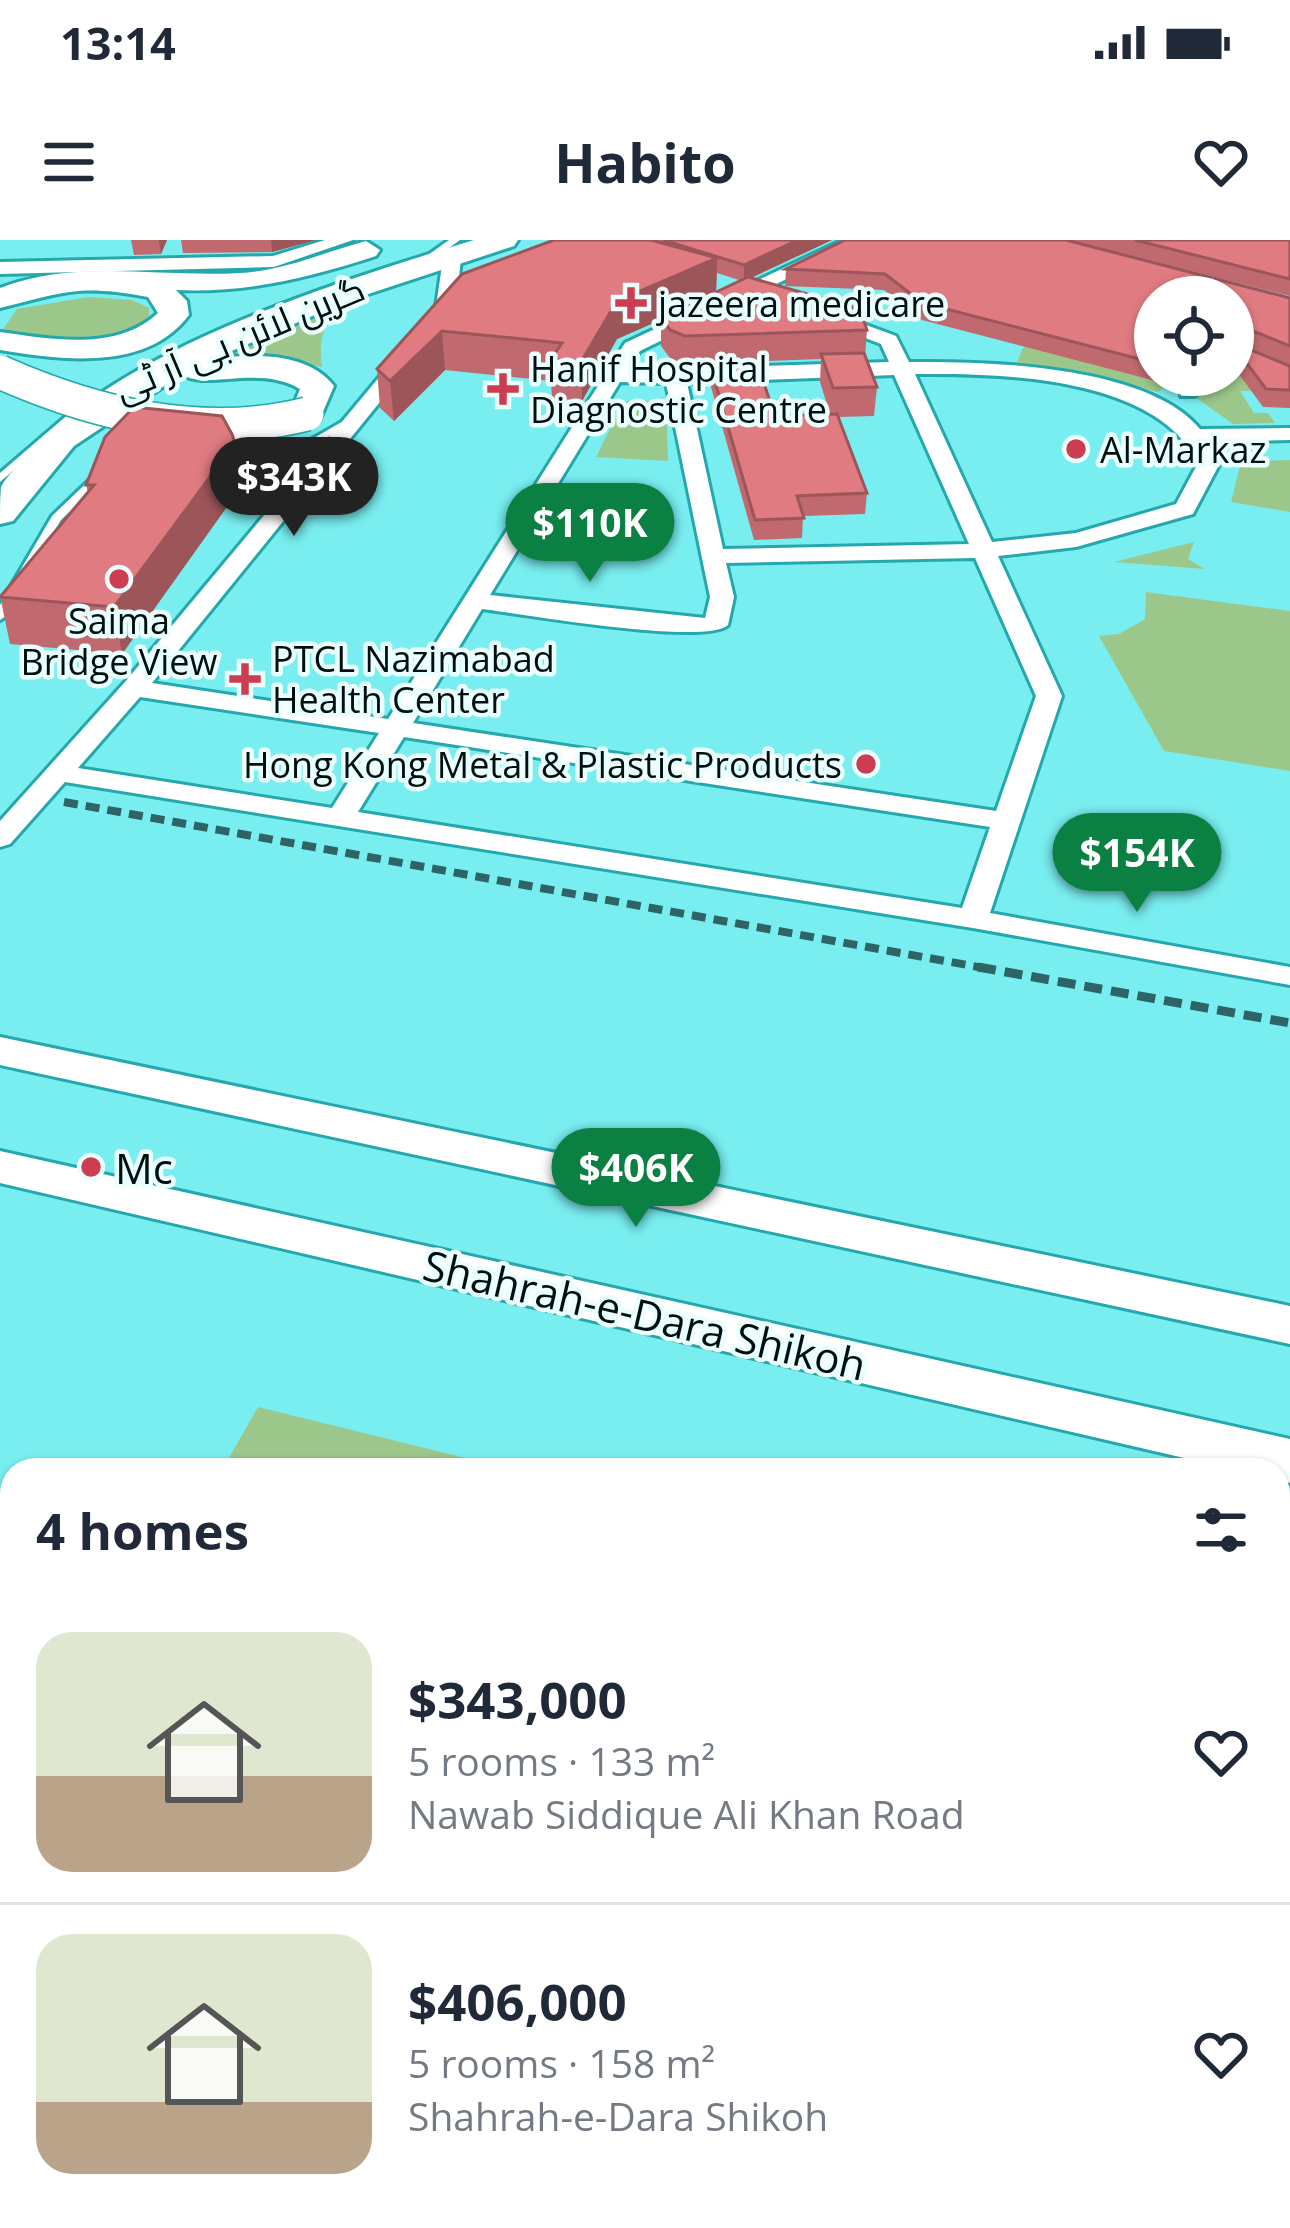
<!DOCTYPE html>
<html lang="en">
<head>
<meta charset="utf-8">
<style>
  body { margin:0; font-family:"Open Sans",Cairo,sans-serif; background:#f6f6f7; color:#1f2937; height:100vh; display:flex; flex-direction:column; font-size:45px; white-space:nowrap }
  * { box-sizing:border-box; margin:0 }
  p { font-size:39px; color:#747a83 }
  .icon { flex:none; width:66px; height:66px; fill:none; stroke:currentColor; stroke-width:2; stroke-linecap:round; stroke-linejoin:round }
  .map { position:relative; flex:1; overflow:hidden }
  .side { position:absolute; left:0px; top:1218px; width:1290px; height:771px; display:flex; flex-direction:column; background:#fff; border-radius:36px 36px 0 0; box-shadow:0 3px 9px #0004 }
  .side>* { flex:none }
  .controls { position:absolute; left:1134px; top:36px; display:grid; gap:24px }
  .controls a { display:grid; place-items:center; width:120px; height:120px; border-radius:50%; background:#fff; box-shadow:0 3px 9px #0004; font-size:60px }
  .price { position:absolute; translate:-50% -102px; padding:0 27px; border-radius:42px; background:#0b8043; color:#fff; font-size:39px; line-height:78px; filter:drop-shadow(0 3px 6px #0008) }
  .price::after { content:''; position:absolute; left:50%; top:72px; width:36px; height:27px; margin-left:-18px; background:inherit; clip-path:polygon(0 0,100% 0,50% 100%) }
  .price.current { background:#222; color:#fff }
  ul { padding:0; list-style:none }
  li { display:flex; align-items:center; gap:36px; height:300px; padding:0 36px }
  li+li { border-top:3px solid #e0e1e3 }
  li span { display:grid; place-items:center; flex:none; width:336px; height:240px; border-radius:36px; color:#555 }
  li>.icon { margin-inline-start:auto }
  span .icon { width:144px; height:144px; fill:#fffc; stroke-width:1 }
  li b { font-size:51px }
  h2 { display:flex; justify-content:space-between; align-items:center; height:144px; padding:0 36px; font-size:51px }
  .status { display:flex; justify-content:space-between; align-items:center; height:84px; padding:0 60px; background:#fff; direction:ltr }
  .status svg { height:33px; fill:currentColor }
  header { display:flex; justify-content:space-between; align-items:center; height:156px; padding:0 36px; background:#fff; font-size:54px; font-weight:700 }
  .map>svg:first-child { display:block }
  .green { fill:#9cc78b }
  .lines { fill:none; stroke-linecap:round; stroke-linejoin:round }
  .lane-casing { stroke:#24a8ab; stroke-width:6 }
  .street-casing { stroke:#24a8ab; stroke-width:6 }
  .secondary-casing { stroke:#24a8ab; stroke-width:6 }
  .primary-casing { stroke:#24a8ab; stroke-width:6 }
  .lane { fill:#fff; fill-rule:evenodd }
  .street { fill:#fff; fill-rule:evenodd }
  .secondary { fill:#fff; fill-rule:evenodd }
  .primary { fill:#fff; fill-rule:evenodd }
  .rail-far1 { stroke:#2e6466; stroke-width:8; stroke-dasharray:14 8; stroke-linecap:butt }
  .rail { stroke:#2e6466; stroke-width:9; stroke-dasharray:18 9; stroke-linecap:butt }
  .primary-bridge-casing { stroke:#24a8ab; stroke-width:36; stroke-linecap:butt }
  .primary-bridge { stroke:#fff; stroke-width:33 }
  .wall { fill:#c06a6f; fill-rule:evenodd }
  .shaded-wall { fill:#9c565a }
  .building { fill:#df7b81; stroke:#9c565a; stroke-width:3 }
  .poi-dot { fill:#cd3d51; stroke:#eafefe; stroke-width:4.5 }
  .labels { text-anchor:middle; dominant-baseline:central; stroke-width:9; stroke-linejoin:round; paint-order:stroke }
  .far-poi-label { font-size:36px; fill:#000f10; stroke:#eafefe; text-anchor:start }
  .far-street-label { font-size:36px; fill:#000f10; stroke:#eafefe }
  .poi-label { font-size:42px; fill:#000f10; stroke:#eafefe; text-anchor:start }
  .street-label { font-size:42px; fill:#000f10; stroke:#eafefe }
</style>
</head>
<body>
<div class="status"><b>13:14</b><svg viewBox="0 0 49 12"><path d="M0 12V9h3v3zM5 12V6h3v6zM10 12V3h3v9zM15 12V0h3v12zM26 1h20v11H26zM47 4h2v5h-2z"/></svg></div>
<header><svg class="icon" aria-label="menu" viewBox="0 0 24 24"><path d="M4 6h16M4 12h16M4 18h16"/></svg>Habito<svg class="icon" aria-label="heart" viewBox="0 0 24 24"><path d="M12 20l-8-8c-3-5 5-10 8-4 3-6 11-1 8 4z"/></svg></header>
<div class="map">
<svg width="1290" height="1988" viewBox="0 0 1290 1988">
  <rect width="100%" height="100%" fill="#79eef0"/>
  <!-- green -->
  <g class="green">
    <path d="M 359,56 C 328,77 317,89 322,127 L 263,117 L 195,125 Z"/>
    <path d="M 89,57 L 132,60 L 149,68 L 149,78 C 107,114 50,100 0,94 L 17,69 Z"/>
    <path d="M 1040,99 L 1155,135 L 1188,135 L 1157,152 L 1081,131 L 1017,123 L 1022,109 Z"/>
    <path d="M 1247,119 L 1268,150 L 1240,151 L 1254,173 L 1268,173 L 1275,183 L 1233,184 L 1195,157 L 1225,135 L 1233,135 Z"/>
    <path d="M 666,160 L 668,221 L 596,217 L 624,161 Z"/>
    <path d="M 1290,220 L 1290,272 L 1231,262 L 1241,222 Z"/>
    <path d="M 1194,302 L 1188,319 L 1205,329 L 1114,322 Z"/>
    <path d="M 1146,352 L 1290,371 L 1290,531 L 1164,511 L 1099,396 L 1119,394 L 1145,379 Z"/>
    <path d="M 258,1167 L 514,1230 L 222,1230 Z"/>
  </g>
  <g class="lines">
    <!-- lane casing -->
    <g class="lane-casing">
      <g id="lane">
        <path d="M 449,0 L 460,0 L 434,19 L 428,19 L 428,15 Z"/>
        <path d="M 71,172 L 80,174 L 0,242 L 0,233 Z"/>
        <path d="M 352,176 L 361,178 L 295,216 L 217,212 L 212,209 L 217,206 L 293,210 Z"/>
        <path d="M 101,229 L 111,231 L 61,280 L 6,376 L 0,380 L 0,365 L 52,276 Z"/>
      </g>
    </g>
    <!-- street casing -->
    <g class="street-casing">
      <g id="street">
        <path d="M 325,0 L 353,0 L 274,27 L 0,34 L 0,22 L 273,16 Z"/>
        <path d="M 843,0 L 866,0 L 640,111 L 628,130 L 889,122 L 881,104 L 816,79 L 816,71 L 823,69 L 896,96 L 909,122 C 986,121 1148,125 1200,189 L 1290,188 L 1290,200 L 1209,202 L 1220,223 L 1193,274 L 1076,307 L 998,316 L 1062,456 L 990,673 L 1290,727 L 1290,745 L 973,688 L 65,542 L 10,604 L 0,607 L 0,581 L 125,442 L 401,111 L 418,115 L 152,443 L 388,479 L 625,103 ZM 915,134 C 1000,133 1156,136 1198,223 L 1176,264 L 1076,293 L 992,302 ZM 894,135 L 969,304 L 723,309 L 687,143 ZM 620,142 L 666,143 L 710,357 L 705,378 L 490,355 ZM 975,318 L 1036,456 L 996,571 L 413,483 L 482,369 C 523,374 705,406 728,385 L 734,357 L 726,323 ZM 140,457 L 379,493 L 332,568 L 78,528 ZM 404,497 L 990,587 L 962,668 L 358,572 Z"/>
        <path d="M 452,12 L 461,18 L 456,67 L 446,73 L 436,67 L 443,18 Z"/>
        <path d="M 1196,135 L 1218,135 L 1195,156 L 1181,156 L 1181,148 Z"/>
        <path d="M 1278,1607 L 1290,1610 L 1290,1652 L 1278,1649 Z"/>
        <path d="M 0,1847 L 12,1847 L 12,1897 L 0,1899 Z"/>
        <path d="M 374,1977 L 429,1977 L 424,1988 L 369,1988 Z"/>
        <path d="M 777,1977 L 855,1977 L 860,1988 L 782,1988 Z"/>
        <path d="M 985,1977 L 1039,1977 L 1035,1988 L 981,1988 Z"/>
      </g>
    </g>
    <!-- secondary casing -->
    <g class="secondary-casing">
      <g id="secondary">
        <path d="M 0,797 L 1290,1066 L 1290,1104 L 0,825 Z"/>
        <path d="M 0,911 L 1290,1199 L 1290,1243 L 1278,1240 L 1278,1230 L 1236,1230 L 0,943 Z"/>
      </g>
    </g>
    <!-- primary casing -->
    <g class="primary-casing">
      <g id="primary">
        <path d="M 474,0 L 518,0 L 514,6 L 347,61 L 213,119 C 251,113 308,112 334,146 L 319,181 L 295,181 L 290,174 L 300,149 C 259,124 205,151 182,134 L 74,206 L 13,281 L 0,284 C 0,274 0,257 1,247 C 5,238 17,227 24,219 C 120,107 336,43 474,0 Z"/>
        <path d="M 366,1 L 380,10 L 376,16 C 308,38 248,53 176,50 L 187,61 L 189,75 C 147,132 61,120 0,110 L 0,92 C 52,99 116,112 158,73 L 148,57 C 78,44 66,52 0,68 L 0,48 C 79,18 158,38 240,33 C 284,31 324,12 366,1 Z"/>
      </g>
    </g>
    <!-- lane -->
    <use href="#lane" class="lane"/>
    <!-- street -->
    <use href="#street" class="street"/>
    <!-- secondary -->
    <use href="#secondary" class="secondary"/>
    <!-- primary -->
    <use href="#primary" class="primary"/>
    <!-- rail-far1 -->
    <path class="rail-far1" d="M 64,562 L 995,730"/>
    <!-- rail -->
    <path class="rail" d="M 978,727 L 1290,783"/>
    <!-- primary-bridge casing -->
    <g class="primary-bridge-casing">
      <path id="primary-bridge" d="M 0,132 C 97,175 202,200 307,174"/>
    </g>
    <!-- primary-bridge -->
    <use href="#primary-bridge" class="primary-bridge"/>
  </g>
  <!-- wall -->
  <g class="wall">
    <path d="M 131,0 L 167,0 L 161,14 L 134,15 Z"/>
    <path d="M 181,0 L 316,0 L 272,12 L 183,13 Z"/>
    <path d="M 554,0 L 832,0 L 751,38 L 867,90 L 865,117 L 877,147 L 874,176 L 838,177 L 867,253 L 865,274 L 803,276 L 802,298 L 754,300 L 711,147 L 711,128 L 775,176 L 830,174 L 820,142 L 821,119 L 685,124 L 670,118 L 661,106 L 661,80 L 617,99 L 582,161 L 552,158 L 551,141 L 445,130 L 394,181 L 380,168 L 377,129 ZM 717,33 L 742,41 L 716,52 Z"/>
    <path d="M 845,0 L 1290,58 L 1290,168 L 1263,167 L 1233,126 L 1233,57 L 1155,57 L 1155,135 L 1180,135 L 1168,142 L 1152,140 L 922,80 L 884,50 L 785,46 L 786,29 Z"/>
    <path d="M 1068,0 L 1290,0 L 1290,56 Z"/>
    <path d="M 86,245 L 241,247 L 122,414 L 10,404 L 0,356 L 88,252 Z"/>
  </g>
  <!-- shaded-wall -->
  <g class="shaded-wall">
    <path d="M 159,0 L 167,0 L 161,14 Z"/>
    <path d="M 271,0 L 316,0 L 272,12 Z"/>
    <path d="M 798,0 L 832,0 L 744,41 L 744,25 Z"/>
    <path d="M 717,18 L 716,55 L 617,99 L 582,161 L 581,122 L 617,61 Z"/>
    <path d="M 442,91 L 445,130 L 394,181 L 390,141 Z"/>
    <path d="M 235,203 L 241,247 L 122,414 L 114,367 Z"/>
  </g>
  <!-- building -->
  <g class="building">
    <path d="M 554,0 L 651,0 L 717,18 L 617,61 L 581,122 L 551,119 L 562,103 L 442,91 L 390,141 L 377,129 L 462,34 Z"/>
    <path d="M 663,0 L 798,0 L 744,25 Z"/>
    <path d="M 845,0 L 1066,0 L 1290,58 L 1290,106 L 1233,83 L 1233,57 L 1155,57 L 1155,123 L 923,63 L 885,34 L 786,29 Z"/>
    <path d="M 1135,0 L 1290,0 L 1290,39 Z"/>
    <path d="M 748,37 L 860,69 L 867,90 L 685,96 L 670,90 L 661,78 Z"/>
    <path d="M 1233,87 L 1234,103 L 1290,126 L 1290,150 L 1266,149 L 1233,105 Z"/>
    <path d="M 864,113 L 877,147 L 833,148 L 821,114 Z"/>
    <path d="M 758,126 L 775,176 L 837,174 L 867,253 L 797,256 L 804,278 L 755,280 L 711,128 Z"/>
    <path d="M 134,167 L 222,176 L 232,194 L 235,203 L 114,367 L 0,357 L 94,245 L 86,245 L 105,197 Z"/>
  </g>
  <!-- markers -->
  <g class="poi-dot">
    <path d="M625 45h12v12h12v12h-12v12h-12v-12h-12v-12h12z"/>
    <path d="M497 131h12v12h12v12h-12v12h-12v-12h-12v-12h12z"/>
    <circle cx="1076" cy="209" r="12"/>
    <circle cx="119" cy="339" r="12"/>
    <path d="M239 421h12v12h12v12h-12v12h-12v-12h-12v-12h12z"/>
    <circle cx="866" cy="524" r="12"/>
    <circle cx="91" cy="927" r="12"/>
  </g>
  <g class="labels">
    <!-- far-poi labels -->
    <g class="far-poi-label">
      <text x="658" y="63">jazeera medicare</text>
      <text x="530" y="128">Hanif Hospital<tspan x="530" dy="41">Diagnostic Centre</tspan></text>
      <text x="1100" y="209">Al-Markaz</text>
      <text x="119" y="380" text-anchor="middle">Saima<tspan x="119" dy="41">Bridge View</tspan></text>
      <text x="272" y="418">PTCL Nazimabad<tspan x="272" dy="41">Health Center</tspan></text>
      <text x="842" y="524" text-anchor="end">Hong Kong Metal &amp; Plastic Products</text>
    </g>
    <!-- far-street labels -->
    <g class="far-street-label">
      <text transform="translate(239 98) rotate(-23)">گرین لائن بی آر ٹی</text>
    </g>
    <!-- poi labels -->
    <g class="poi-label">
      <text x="115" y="927">Mc</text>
    </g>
    <!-- street labels -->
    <g class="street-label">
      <text transform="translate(645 1074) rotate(13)">Shahrah-e-Dara Shikoh</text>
    </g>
  </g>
</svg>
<div class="controls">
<a><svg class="icon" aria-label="locate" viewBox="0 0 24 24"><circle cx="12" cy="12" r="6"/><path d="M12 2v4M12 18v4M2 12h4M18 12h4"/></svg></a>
</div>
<b class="price current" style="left:294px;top:299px">$343K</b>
<b class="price" style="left:590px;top:345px">$110K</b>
<b class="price" style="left:1137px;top:675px">$154K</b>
<b class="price" style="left:636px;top:990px">$406K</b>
<section class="side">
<h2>4 homes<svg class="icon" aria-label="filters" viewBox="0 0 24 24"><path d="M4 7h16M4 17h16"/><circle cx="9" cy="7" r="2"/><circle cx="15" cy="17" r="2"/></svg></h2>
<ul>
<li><span style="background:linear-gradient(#dfe7d0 60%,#b9a48a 0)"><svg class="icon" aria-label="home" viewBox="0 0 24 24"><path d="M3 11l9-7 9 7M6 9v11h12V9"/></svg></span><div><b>$343,000</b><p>5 rooms · 133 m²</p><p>Nawab Siddique Ali Khan Road</p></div><svg class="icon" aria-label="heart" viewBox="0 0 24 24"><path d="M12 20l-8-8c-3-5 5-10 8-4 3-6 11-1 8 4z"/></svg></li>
<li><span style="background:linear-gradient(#dfe7d0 70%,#b9a48a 0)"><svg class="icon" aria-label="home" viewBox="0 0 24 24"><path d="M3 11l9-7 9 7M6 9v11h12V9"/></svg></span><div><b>$406,000</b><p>5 rooms · 158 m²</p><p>Shahrah-e-Dara Shikoh</p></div><svg class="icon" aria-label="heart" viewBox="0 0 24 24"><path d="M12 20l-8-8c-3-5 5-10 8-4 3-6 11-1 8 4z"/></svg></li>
</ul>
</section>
</div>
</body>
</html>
